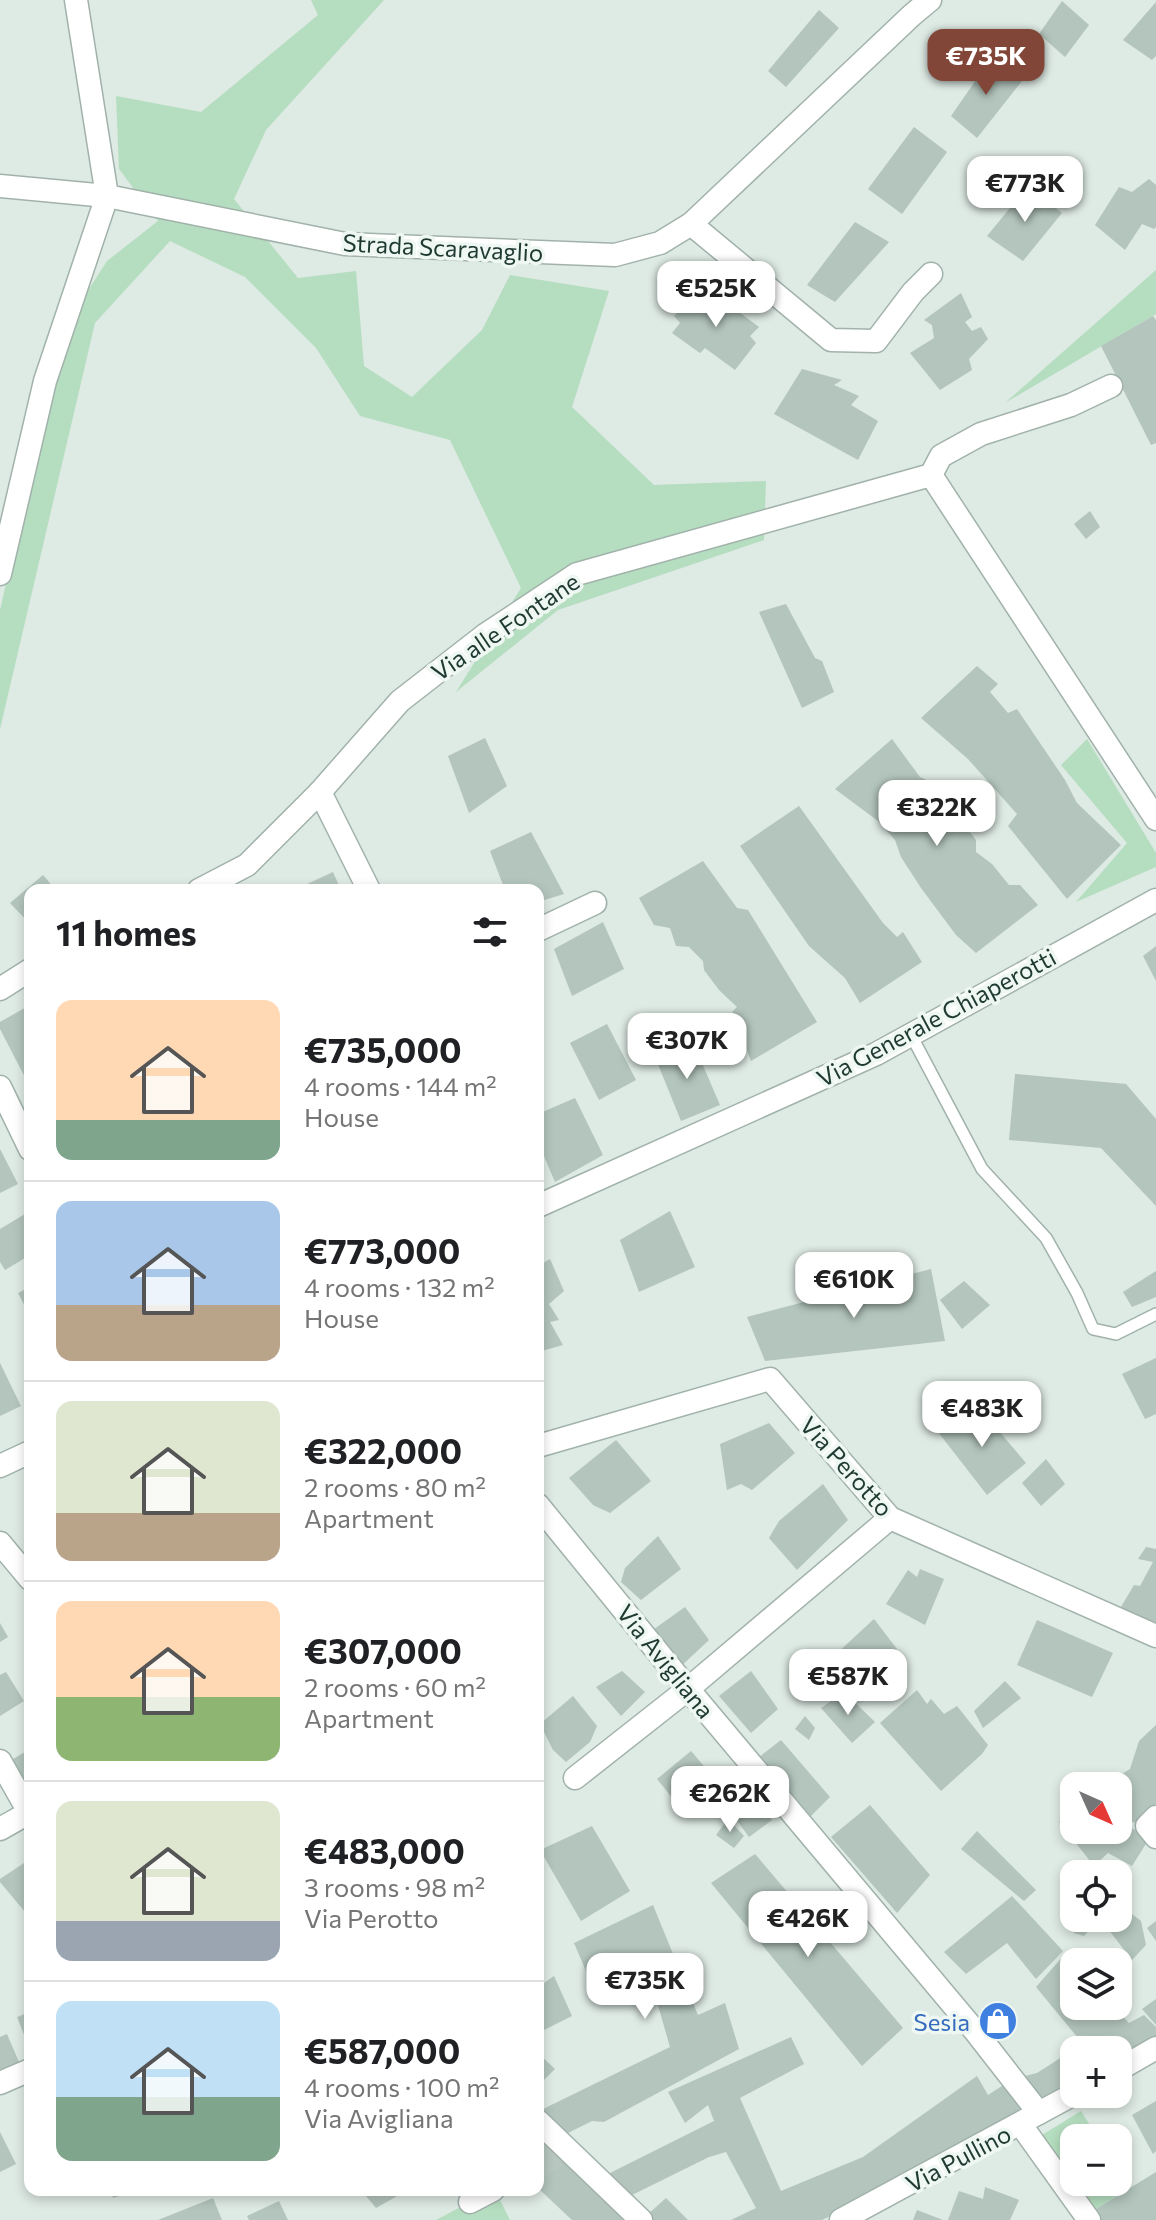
<!DOCTYPE html>
<html lang="en">
<head>
<meta charset="utf-8">
<style>
  body { margin:0; font-family:Commissioner,sans-serif; background:#f2f2f2; color:#202124; height:100vh; display:flex; flex-direction:column; font-size:30px; white-space:nowrap }
  * { box-sizing:border-box; margin:0 }
  p { font-size:26px; color:#757577 }
  .icon { flex:none; width:44px; height:44px; fill:none; stroke:currentColor; stroke-width:2; stroke-linecap:round; stroke-linejoin:round }
  .map { position:relative; flex:1; overflow:hidden }
  .panel { position:absolute; left:24px; top:884px; width:520px; height:1312px; display:flex; flex-direction:column; background:#fff; border-radius:16px; box-shadow:0 4px 12px #0003 }
  .panel>* { flex:none }
  .needle { width:52px; rotate:135deg }
  .fabs { position:absolute; left:1060px; top:1772px; display:grid; gap:16px }
  .fabs a { display:grid; place-items:center; width:72px; height:72px; border-radius:16px; background:#fff; box-shadow:0 4px 12px #0003; font-size:40px }
  .price { position:absolute; translate:-50% -68px; padding:0 18px; border-radius:16px; background:#fff; color:#222; font-size:26px; line-height:52px; filter:drop-shadow(0 2px 4px #0008) }
  .price::after { content:''; position:absolute; left:50%; top:48px; width:24px; height:18px; margin-left:-12px; background:inherit; clip-path:polygon(0 0,100% 0,50% 100%) }
  .price.active { background:#814637; color:#fff }
  ul { padding:0; list-style:none }
  li { display:flex; align-items:center; gap:24px; height:200px; padding:0 32px }
  li+li { border-top:2px solid #e0e0e0 }
  li span { display:grid; place-items:center; flex:none; width:224px; height:160px; border-radius:16px; color:#555 }
  li>.icon { margin-inline-start:auto }
  span .icon { width:96px; height:96px; fill:#fffc; stroke-width:1 }
  li b { font-size:34px }
  h2 { display:flex; justify-content:space-between; align-items:center; height:96px; padding:0 32px; font-size:34px }
  .map>svg:first-child { display:block }
  .green { fill:#b5ddbf }
  .building { fill:#b3c5bd }
  .lines { fill:none; stroke-linecap:round; stroke-linejoin:round }
  .street-tunnel { stroke:#b8c7c0; stroke-width:22; stroke-dasharray:22 11; stroke-linecap:butt }
  .lane-casing { stroke:#a1b2ab; stroke-width:14 }
  .street-casing { stroke:#a1b2ab; stroke-width:25 }
  .lane { stroke:#fff; stroke-width:11 }
  .street { stroke:#fff; stroke-width:22 }
  .labels { text-anchor:middle; dominant-baseline:central; stroke-width:7; stroke-linejoin:round; paint-order:stroke }
  .street-label { font-size:24px; fill:#1f3a32; stroke:#eef7f2 }
  .shop-label { font-size:24px; fill:#366cbe; stroke:#eef7f2; text-anchor:end }
</style>
</head>
<body>
<div class="map">
<svg width="1156" height="2220" viewBox="0 0 1156 2220">
  <rect width="100%" height="100%" fill="#deeae4"/>
  <!-- green -->
  <g class="green">
    <path d="M 311,0 L 384,0 L 266,130 L 234,199 L 298,278 L 356,271 L 364,366 L 412,397 L 482,330 L 510,275 L 609,291 L 572,407 L 654,485 L 766,481 L 764,540 L 558,610 L 456,692 L 521,588 L 450,440 L 360,416 L 316,348 L 245,277 L 170,241 L 95,323 L 0,729 L 0,610 L 66,325 L 107,261 L 158,221 L 119,169 L 116,96 L 201,112 L 318,15 Z"/>
    <path d="M 1156,270 L 1156,314 L 1005,403 Z"/>
    <path d="M 1087,739 L 1156,853 L 1156,867 L 1076,902 L 1127,843 L 1061,765 Z"/>
    <path d="M 1081,2111 L 1098,2138 L 1074,2138 L 1074,2182 L 1118,2182 L 1118,2169 L 1129,2188 L 1091,2212 L 1042,2135 Z"/>
    <path d="M 493,2190 L 495,2190 L 510,2220 L 436,2220 Z"/>
  </g>
  <!-- building -->
  <g class="building">
    <path d="M 1062,1 L 1089,25 L 1065,57 L 1039,34 Z"/>
    <path d="M 1156,2 L 1156,56 L 1152,60 L 1123,40 Z"/>
    <path d="M 819,10 L 839,28 L 786,87 L 768,71 Z"/>
    <path d="M 994,54 L 1022,81 L 977,138 L 951,116 Z"/>
    <path d="M 914,127 L 947,152 L 902,214 L 868,189 Z"/>
    <path d="M 1149,179 L 1156,185 L 1156,227 L 1154,229 L 1142,224 L 1125,250 L 1095,225 L 1119,187 L 1132,192 Z"/>
    <path d="M 1028,186 L 1062,213 L 1023,261 L 987,236 Z"/>
    <path d="M 855,222 L 889,242 L 835,302 L 807,285 Z"/>
    <path d="M 702,291 L 723,300 L 759,327 L 750,336 L 756,343 L 735,370 L 705,348 L 700,353 L 672,333 L 680,323 L 674,316 Z"/>
    <path d="M 961,293 L 972,317 L 965,322 L 972,331 L 981,327 L 988,339 L 969,359 L 972,370 L 940,390 L 910,353 L 934,338 L 932,325 L 924,320 Z"/>
    <path d="M 1153,316 L 1156,320 L 1156,443 L 1151,445 L 1101,346 Z"/>
    <path d="M 802,369 L 842,380 L 834,385 L 859,396 L 851,405 L 878,421 L 858,460 L 774,414 Z"/>
    <path d="M 1090,511 L 1100,527 L 1086,539 L 1074,524 Z"/>
    <path d="M 786,604 L 815,658 L 822,661 L 834,692 L 802,708 L 759,612 Z"/>
    <path d="M 977,666 L 998,684 L 990,692 L 1008,713 L 1017,709 L 1065,780 L 1077,803 L 1121,845 L 1067,899 L 1008,826 L 1017,814 L 968,759 L 921,718 Z"/>
    <path d="M 485,738 L 507,786 L 469,813 L 448,756 Z"/>
    <path d="M 892,739 L 920,777 L 931,782 L 966,819 L 966,827 L 976,840 L 976,852 L 992,864 L 1009,885 L 1020,885 L 1038,905 L 976,953 L 956,935 L 921,888 L 901,857 L 895,840 L 878,821 L 835,789 Z"/>
    <path d="M 799,806 L 883,923 L 897,937 L 903,932 L 922,962 L 860,1003 L 845,978 L 809,946 L 740,846 Z"/>
    <path d="M 531,832 L 564,894 L 538,902 L 538,890 L 505,890 L 490,851 Z"/>
    <path d="M 703,861 L 737,908 L 748,910 L 817,1022 L 751,1061 L 732,1012 L 737,1007 L 719,990 L 704,970 L 703,961 L 689,947 L 676,946 L 670,928 L 654,925 L 639,898 Z"/>
    <path d="M 333,872 L 341,890 L 294,890 Z"/>
    <path d="M 43,875 L 56,890 L 30,890 L 30,924 L 10,903 Z"/>
    <path d="M 603,922 L 624,969 L 572,996 L 554,949 Z"/>
    <path d="M 1156,946 L 1156,981 L 1143,956 Z"/>
    <path d="M 30,1005 L 30,1087 L 0,1029 L 0,1022 Z"/>
    <path d="M 607,1024 L 636,1080 L 599,1100 L 570,1043 Z"/>
    <path d="M 692,1040 L 720,1105 L 681,1121 L 655,1057 Z"/>
    <path d="M 1015,1074 L 1126,1084 L 1156,1119 L 1156,1206 L 1101,1148 L 1009,1140 Z"/>
    <path d="M 575,1098 L 603,1155 L 555,1182 L 538,1142 L 538,1114 Z"/>
    <path d="M 0,1149 L 18,1184 L 0,1193 Z"/>
    <path d="M 30,1211 L 30,1255 L 5,1270 L 0,1262 L 0,1229 Z"/>
    <path d="M 670,1211 L 695,1267 L 639,1292 L 620,1240 Z"/>
    <path d="M 550,1259 L 564,1291 L 549,1304 L 559,1320 L 550,1322 L 563,1345 L 538,1352 L 538,1266 Z"/>
    <path d="M 931,1269 L 945,1341 L 765,1361 L 747,1317 Z"/>
    <path d="M 1156,1271 L 1156,1297 L 1132,1307 L 1123,1292 Z"/>
    <path d="M 964,1281 L 990,1305 L 962,1329 L 940,1300 Z"/>
    <path d="M 30,1287 L 30,1316 L 18,1293 Z"/>
    <path d="M 1156,1358 L 1156,1414 L 1145,1419 L 1122,1374 Z"/>
    <path d="M 0,1363 L 21,1406 L 0,1416 Z"/>
    <path d="M 975,1403 L 1026,1463 L 987,1495 L 938,1432 Z"/>
    <path d="M 769,1423 L 795,1453 L 752,1490 L 741,1484 L 727,1490 L 720,1444 Z"/>
    <path d="M 616,1440 L 651,1481 L 610,1513 L 593,1505 L 569,1478 Z"/>
    <path d="M 1046,1459 L 1065,1484 L 1041,1506 L 1022,1483 Z"/>
    <path d="M 823,1484 L 848,1520 L 797,1570 L 769,1538 L 779,1521 Z"/>
    <path d="M 658,1536 L 681,1569 L 641,1600 L 621,1582 L 625,1568 Z"/>
    <path d="M 1146,1547 L 1156,1549 L 1156,1624 L 1118,1612 L 1134,1585 L 1140,1586 L 1153,1562 L 1138,1559 Z"/>
    <path d="M 920,1569 L 944,1579 L 925,1625 L 886,1604 L 908,1570 L 917,1577 Z"/>
    <path d="M 685,1607 L 709,1640 L 678,1669 L 650,1632 Z"/>
    <path d="M 874,1619 L 897,1649 L 861,1684 L 835,1655 Z"/>
    <path d="M 1037,1620 L 1113,1653 L 1092,1697 L 1017,1665 Z"/>
    <path d="M 0,1623 L 8,1637 L 0,1642 Z"/>
    <path d="M 622,1671 L 645,1692 L 621,1716 L 596,1687 Z"/>
    <path d="M 751,1671 L 778,1709 L 751,1733 L 719,1696 Z"/>
    <path d="M 6,1672 L 24,1701 L 0,1716 L 0,1675 Z"/>
    <path d="M 1005,1681 L 1021,1698 L 983,1728 L 974,1711 Z"/>
    <path d="M 917,1690 L 927,1704 L 931,1699 L 944,1714 L 957,1706 L 988,1745 L 982,1754 L 941,1791 L 880,1723 Z"/>
    <path d="M 844,1692 L 875,1722 L 852,1743 L 821,1708 Z"/>
    <path d="M 573,1696 L 597,1726 L 590,1742 L 566,1762 L 553,1750 L 540,1724 Z"/>
    <path d="M 805,1716 L 815,1728 L 809,1740 L 795,1729 Z"/>
    <path d="M 1156,1725 L 1156,1804 L 1134,1823 L 1118,1808 L 1118,1786 L 1102,1786 L 1130,1769 L 1139,1741 Z"/>
    <path d="M 781,1740 L 830,1797 L 810,1817 L 799,1814 L 754,1761 Z"/>
    <path d="M 30,1749 L 30,1800 L 8,1762 Z"/>
    <path d="M 691,1751 L 714,1778 L 683,1811 L 657,1779 Z"/>
    <path d="M 752,1797 L 772,1820 L 749,1837 L 733,1815 Z"/>
    <path d="M 870,1805 L 930,1875 L 897,1913 L 831,1837 Z"/>
    <path d="M 1074,1808 L 1074,1830 L 1118,1830 L 1118,1819 L 1149,1839 L 1132,1866 L 1108,1853 L 1094,1866 L 1059,1822 Z"/>
    <path d="M 728,1819 L 744,1836 L 734,1848 L 716,1835 Z"/>
    <path d="M 592,1826 L 630,1891 L 581,1921 L 540,1850 Z"/>
    <path d="M 977,1831 L 1036,1890 L 1024,1901 L 961,1849 Z"/>
    <path d="M 755,1854 L 903,2028 L 862,2066 L 711,1883 Z"/>
    <path d="M 30,1859 L 30,1918 L 0,1882 L 0,1879 Z"/>
    <path d="M 1012,1896 L 1063,1951 L 1036,1979 L 1007,1943 L 966,1974 L 944,1952 Z"/>
    <path d="M 653,1905 L 698,2015 L 725,2003 L 739,2049 L 604,2122 L 592,2121 L 564,2135 L 539,2111 L 670,2047 L 657,2002 L 644,2008 L 629,1973 L 592,1985 L 574,1943 Z"/>
    <path d="M 1128,1911 L 1141,1921 L 1146,1945 L 1132,1960 L 1108,1929 Z"/>
    <path d="M 1087,1918 L 1095,1920 L 1094,1925 L 1084,1936 L 1073,1933 Z"/>
    <path d="M 1156,1921 L 1156,1941 L 1147,1928 Z"/>
    <path d="M 1065,1954 L 1074,1964 L 1074,2006 L 1113,2006 L 1129,2023 L 1144,2015 L 1156,2027 L 1156,2038 L 1118,2063 L 1118,2050 L 1074,2050 L 1074,2080 L 1041,2100 L 1021,2077 L 1037,2073 L 1068,2053 L 1066,2045 L 1078,2038 L 1036,1987 Z"/>
    <path d="M 554,1976 L 572,2016 L 538,2033 L 538,1987 Z"/>
    <path d="M 1156,1999 L 1156,2025 L 1142,2009 Z"/>
    <path d="M 1004,2006 L 1014,2019 L 991,2035 L 982,2022 Z"/>
    <path d="M 30,2012 L 30,2050 L 17,2017 Z"/>
    <path d="M 7,2034 L 19,2062 L 0,2070 L 0,2037 Z"/>
    <path d="M 791,2037 L 804,2064 L 740,2098 L 781,2191 L 863,2157 L 977,2076 L 988,2095 L 1005,2084 L 1027,2111 L 885,2190 L 822,2220 L 731,2220 L 756,2208 L 726,2152 L 709,2157 L 624,2199 L 602,2177 L 714,2121 L 708,2105 L 685,2123 L 668,2092 Z"/>
    <path d="M 538,2053 L 555,2069 L 538,2086 Z"/>
    <path d="M 1156,2101 L 1156,2151 L 1153,2154 L 1132,2115 Z"/>
    <path d="M 0,2132 L 16,2164 L 0,2172 Z"/>
    <path d="M 538,2135 L 629,2220 L 572,2220 L 538,2188 Z"/>
    <path d="M 1156,2172 L 1156,2220 L 1097,2220 L 1091,2212 Z"/>
    <path d="M 985,2187 L 1019,2200 L 1010,2220 L 948,2220 L 959,2191 L 983,2199 Z"/>
    <path d="M 111,2190 L 135,2190 L 135,2191 L 113,2198 Z"/>
    <path d="M 361,2190 L 408,2190 L 376,2208 Z"/>
    <path d="M 213,2198 L 222,2220 L 158,2220 Z"/>
    <path d="M 666,2198 L 688,2220 L 650,2220 L 646,2216 Z"/>
    <path d="M 279,2201 L 288,2220 L 249,2220 L 247,2216 Z"/>
    <path d="M 917,2210 L 943,2220 L 913,2220 Z"/>
  </g>
  <g class="lines">
    <!-- street-tunnel -->
    <path class="street-tunnel" d="M 538,2167 L 560,2155"/>
    <!-- lane casing -->
    <g class="lane-casing">
      <path id="lane" d="M 911,1035 L 982,1169 L 1046,1238 L 1077,1293 L 1093,1329 L 1116,1334 L 1156,1314"/>
    </g>
    <!-- street casing -->
    <g class="street-casing">
      <g id="street">
        <path d="M 0,186 L 107,196 L 345,244 L 615,255 L 660,243 L 691,224 L 912,15 L 930,0"/>
        <path d="M 691,224 L 831,340 L 876,341 L 913,292 L 931,274"/>
        <path d="M 931,475 L 1156,819"/>
        <path d="M 0,574 L 45,381 L 107,196 L 76,0"/>
        <path d="M 320,792 L 369,890"/>
        <path d="M 199,890 L 247,865 L 320,792 L 400,701 L 485,635 L 577,574 L 931,475 L 941,456 L 981,434 L 1071,405 L 1111,386"/>
        <path d="M 538,930 L 595,903"/>
        <path d="M 0,989 L 30,970"/>
        <path d="M 0,1087 L 30,1149"/>
        <path d="M 538,1206 L 876,1054 L 1156,900"/>
        <path d="M 538,1446 L 770,1379 L 890,1518 L 1156,1636"/>
        <path d="M 0,1466 L 30,1452"/>
        <path d="M 538,1505 L 688,1689 L 975,2031 L 1039,2113"/>
        <path d="M 0,1543 L 30,1579"/>
        <path d="M 0,1761 L 29,1812"/>
        <path d="M 575,1778 L 688,1689 L 890,1518"/>
        <path d="M 1156,1817 L 1147,1826 L 1156,1837"/>
        <path d="M 0,1829 L 30,1812"/>
        <path d="M 1118,2070 L 1156,2048"/>
        <path d="M 0,2083 L 30,2070"/>
        <path d="M 538,2121 L 641,2220"/>
        <path d="M 1021,2125 L 1089,2220"/>
        <path d="M 470,2202 L 493,2190"/>
        <path d="M 841,2220 L 1074,2094"/>
      </g>
    </g>
    <!-- lane -->
    <use href="#lane" class="lane"/>
    <!-- street -->
    <use href="#street" class="street"/>
  </g>
  <!-- icons -->
  <defs>
    <g id="shop-disc" transform="scale(2)"><circle r="9.5" fill="#3f7fe0" stroke="#eef7f2"/><path d="M-5-2.5h2.3a2.7 3.5 0 0 1 5.4 0H5L5.5 6h-11ZM-1.5-2.5h3a1.5 2.3 0 0 0-3 0Z" fill="#fff"/></g>
  </defs>
  <g fill-rule="evenodd">
    <use href="#shop-disc" x="998" y="2021"/>
  </g>
  <g class="labels">
    <!-- street labels -->
    <g class="street-label">
      <text transform="translate(443 247) rotate(3)">Strada Scaravaglio</text>
      <text transform="translate(505 626) rotate(-34)">Via alle Fontane</text>
      <text transform="translate(936 1017) rotate(-28)">Via Generale Chiaperotti</text>
      <text transform="translate(847 1466) rotate(48)">Via Perotto</text>
      <text transform="translate(666 1661) rotate(51)">Via Avigliana</text>
      <text transform="translate(958 2158) rotate(-28)">Via Pullino</text>
    </g>
    <!-- shop labels -->
    <g class="shop-label">
      <text x="970" y="2021">Sesia</text>
    </g>
  </g>
</svg>
<div class="fabs">
<a><svg class="needle" viewBox="-14 -14 28 28"><path d="M0-13l5 13h-10z" fill="#e53935"/><path d="M0 13l5-13h-10z" fill="#757577"/></svg></a>
<a><svg class="icon" aria-label="locate" viewBox="0 0 24 24"><circle cx="12" cy="12" r="6"/><path d="M12 2v4M12 18v4M2 12h4M18 12h4"/></svg></a>
<a><svg class="icon" aria-label="layers" viewBox="0 0 24 24"><path d="M12 4l9 5-9 5-9-5zM3 14l9 5 9-5"/></svg></a>
<a>+</a>
<a>−</a>
</div>
<b class="price active" style="left:986px;top:97px">€735K</b>
<b class="price" style="left:1025px;top:224px">€773K</b>
<b class="price" style="left:716px;top:329px">€525K</b>
<b class="price" style="left:937px;top:848px">€322K</b>
<b class="price" style="left:687px;top:1081px">€307K</b>
<b class="price" style="left:854px;top:1320px">€610K</b>
<b class="price" style="left:982px;top:1449px">€483K</b>
<b class="price" style="left:848px;top:1717px">€587K</b>
<b class="price" style="left:730px;top:1834px">€262K</b>
<b class="price" style="left:808px;top:1959px">€426K</b>
<b class="price" style="left:645px;top:2021px">€735K</b>
<section class="panel">
<h2>11 homes<svg class="icon" aria-label="filters" viewBox="0 0 24 24"><path d="M4 7h16M4 17h16"/><circle cx="9" cy="7" r="2"/><circle cx="15" cy="17" r="2"/></svg></h2>
<ul>
<li><span style="background:linear-gradient(#ffd9b3 75%,#7fa58c 0)"><svg class="icon" aria-label="home" viewBox="0 0 24 24"><path d="M3 11l9-7 9 7M6 9v11h12V9"/></svg></span><div><b>€735,000</b><p>4 rooms · 144 m²</p><p>House</p></div></li>
<li><span style="background:linear-gradient(#a9c7e8 65%,#b9a48a 0)"><svg class="icon" aria-label="home" viewBox="0 0 24 24"><path d="M3 11l9-7 9 7M6 9v11h12V9"/></svg></span><div><b>€773,000</b><p>4 rooms · 132 m²</p><p>House</p></div></li>
<li><span style="background:linear-gradient(#dfe7d0 70%,#b9a48a 0)"><svg class="icon" aria-label="home" viewBox="0 0 24 24"><path d="M3 11l9-7 9 7M6 9v11h12V9"/></svg></span><div><b>€322,000</b><p>2 rooms · 80 m²</p><p>Apartment</p></div></li>
<li><span style="background:linear-gradient(#ffd9b3 60%,#8fb573 0)"><svg class="icon" aria-label="home" viewBox="0 0 24 24"><path d="M3 11l9-7 9 7M6 9v11h12V9"/></svg></span><div><b>€307,000</b><p>2 rooms · 60 m²</p><p>Apartment</p></div></li>
<li><span style="background:linear-gradient(#dfe7d0 75%,#9aa5b1 0)"><svg class="icon" aria-label="home" viewBox="0 0 24 24"><path d="M3 11l9-7 9 7M6 9v11h12V9"/></svg></span><div><b>€483,000</b><p>3 rooms · 98 m²</p><p>Via Perotto</p></div></li>
<li><span style="background:linear-gradient(#bfe0f5 60%,#7fa58c 0)"><svg class="icon" aria-label="home" viewBox="0 0 24 24"><path d="M3 11l9-7 9 7M6 9v11h12V9"/></svg></span><div><b>€587,000</b><p>4 rooms · 100 m²</p><p>Via Avigliana</p></div></li>
</ul>
</section>
</div>
</body>
</html>
